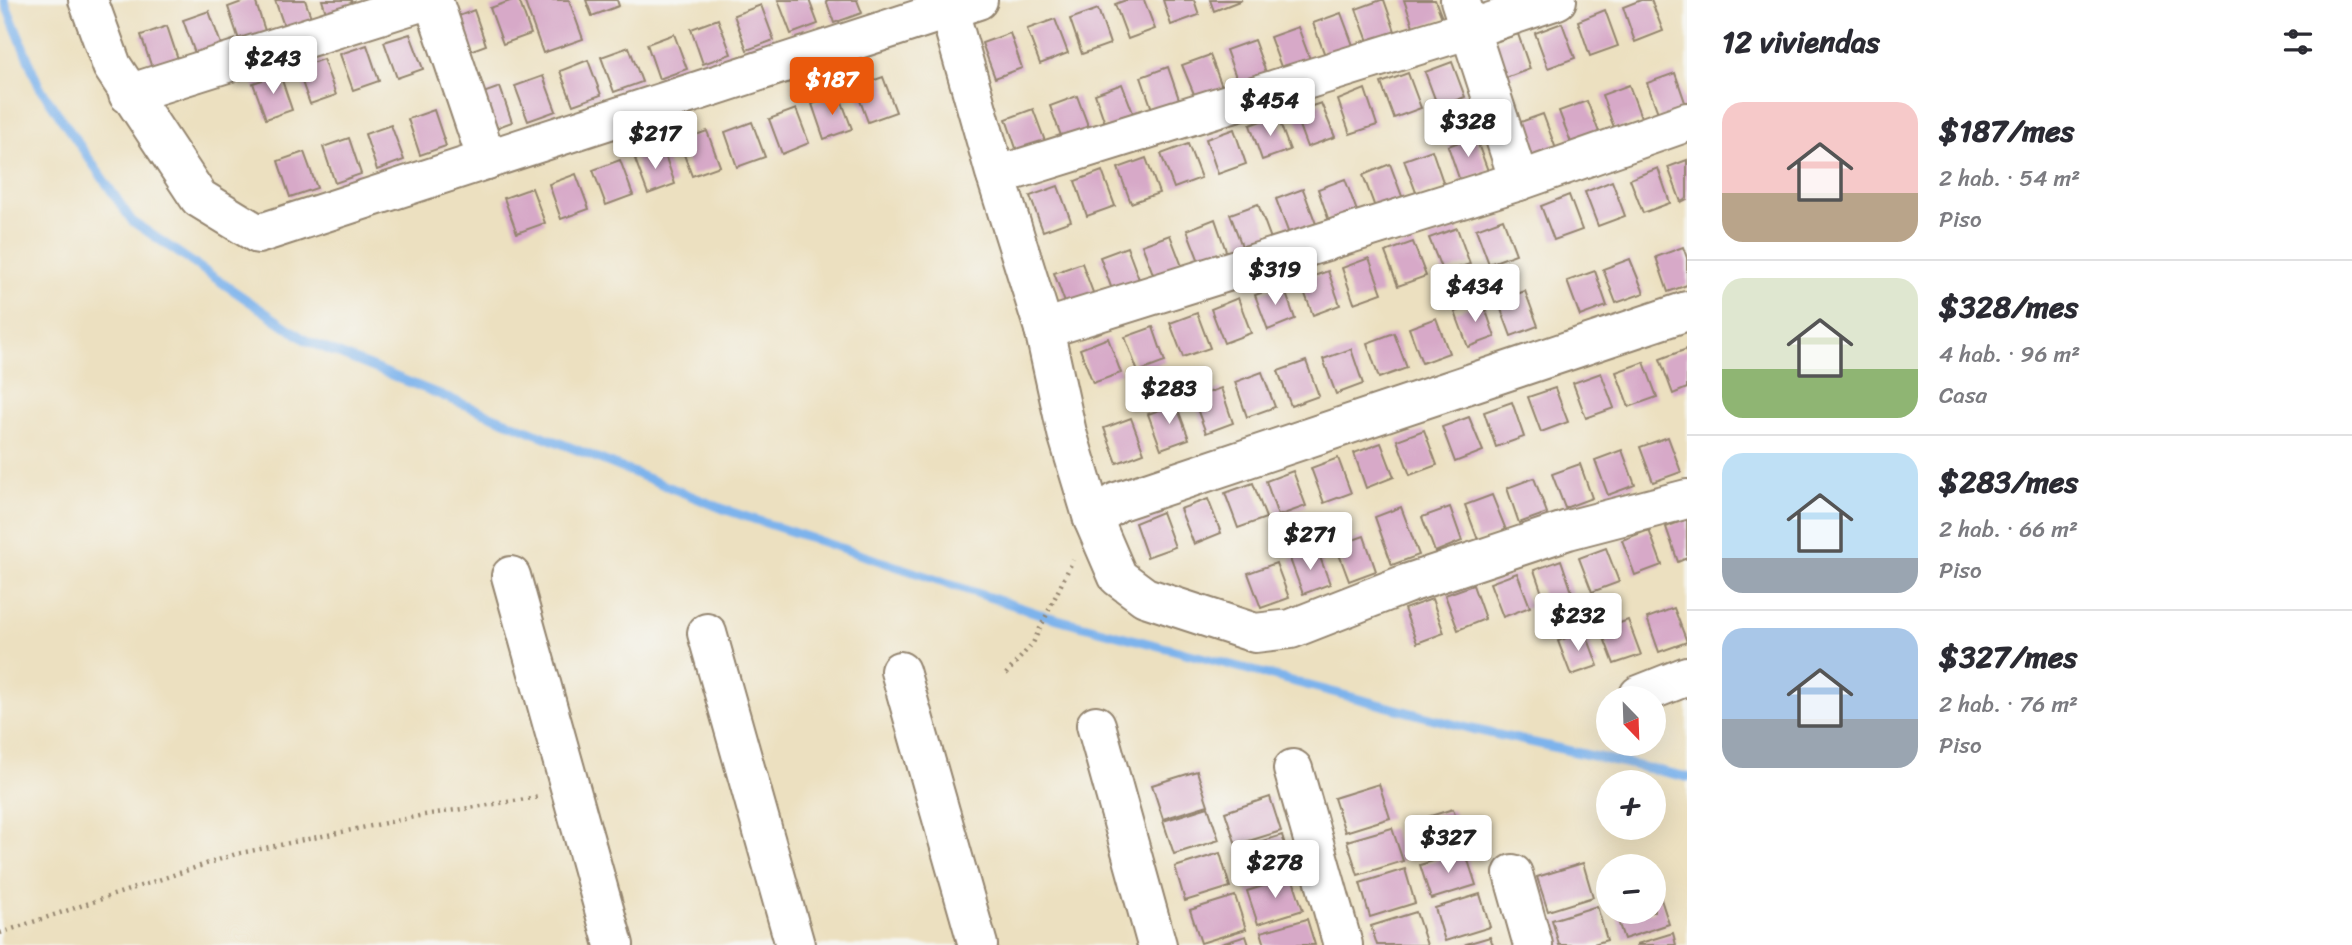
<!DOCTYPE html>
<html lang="es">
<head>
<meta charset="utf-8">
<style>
  body { margin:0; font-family:Sriracha,sans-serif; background:#f2f2f3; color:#2b2b33; height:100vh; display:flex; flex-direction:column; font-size:26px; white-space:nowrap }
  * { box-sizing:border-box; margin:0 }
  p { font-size:23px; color:#7c7c81 }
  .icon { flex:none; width:38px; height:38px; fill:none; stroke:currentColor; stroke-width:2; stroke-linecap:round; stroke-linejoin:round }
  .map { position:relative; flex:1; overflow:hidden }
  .side { display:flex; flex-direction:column; background:#fff; width:665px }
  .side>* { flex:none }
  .needle { width:46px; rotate:157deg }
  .fabs { position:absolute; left:1596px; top:686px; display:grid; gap:14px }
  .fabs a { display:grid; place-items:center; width:70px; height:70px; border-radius:50%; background:#fff; box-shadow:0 7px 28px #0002; font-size:35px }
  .price { position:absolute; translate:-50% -60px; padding:0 16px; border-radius:7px; background:#fff; color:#222; font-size:23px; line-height:46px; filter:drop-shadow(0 2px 4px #0008) }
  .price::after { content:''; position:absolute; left:50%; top:42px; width:21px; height:16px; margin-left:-10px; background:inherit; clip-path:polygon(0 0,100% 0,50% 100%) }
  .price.current { background:#ea580c; color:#fff }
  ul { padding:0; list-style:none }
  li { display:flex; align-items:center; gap:21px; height:175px; padding:0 35px }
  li+li { border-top:2px solid #e1e1e2 }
  li span { display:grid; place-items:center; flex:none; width:196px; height:140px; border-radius:21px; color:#555 }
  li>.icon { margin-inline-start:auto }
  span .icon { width:84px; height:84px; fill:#fffc; stroke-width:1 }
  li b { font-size:30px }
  h2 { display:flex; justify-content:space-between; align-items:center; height:84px; padding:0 35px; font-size:30px }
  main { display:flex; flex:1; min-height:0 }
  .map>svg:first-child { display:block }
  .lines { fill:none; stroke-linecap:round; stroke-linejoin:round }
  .stream { stroke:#7db3ec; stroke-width:9 }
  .building { fill:#d7a9c8 }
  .minor-casing { stroke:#94856f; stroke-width:42 }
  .path { stroke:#94856f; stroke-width:4.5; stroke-dasharray:2 5; stroke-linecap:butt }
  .minor { stroke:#fff; stroke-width:38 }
</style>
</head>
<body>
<main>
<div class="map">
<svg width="1687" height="945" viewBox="0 0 1687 945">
  <rect width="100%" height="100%" fill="#f6f6f2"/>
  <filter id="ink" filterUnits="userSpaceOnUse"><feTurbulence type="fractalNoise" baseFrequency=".0143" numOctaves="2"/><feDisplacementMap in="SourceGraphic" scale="14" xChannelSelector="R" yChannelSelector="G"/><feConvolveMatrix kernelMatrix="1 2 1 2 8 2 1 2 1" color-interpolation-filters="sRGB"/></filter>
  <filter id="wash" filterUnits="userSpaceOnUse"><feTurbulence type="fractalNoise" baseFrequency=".00686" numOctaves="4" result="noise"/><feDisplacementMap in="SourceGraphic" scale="28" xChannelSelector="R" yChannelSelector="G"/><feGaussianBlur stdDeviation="1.57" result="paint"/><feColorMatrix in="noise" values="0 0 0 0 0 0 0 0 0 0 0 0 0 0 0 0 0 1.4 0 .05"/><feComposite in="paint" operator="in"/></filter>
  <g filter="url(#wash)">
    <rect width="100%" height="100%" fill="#ece0c0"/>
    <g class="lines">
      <!-- stream -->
      <path class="stream" d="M 4,0 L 39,86 L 132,221 L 307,341 L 726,510 L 1046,616 L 1472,729 L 1687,777"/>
    </g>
    <g id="blocks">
      <!-- building -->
      <g class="building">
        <path d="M 247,0 L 255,0 L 266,34 L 240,43 L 228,7 Z"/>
        <path d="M 275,0 L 305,0 L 312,20 L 285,29 Z"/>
        <path d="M 322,0 L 351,0 L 353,6 L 327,16 Z"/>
        <path d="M 513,0 L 519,0 L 531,34 L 503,44 L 490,8 Z"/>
        <path d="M 524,0 L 569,0 L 583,39 L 543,53 Z"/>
        <path d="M 586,0 L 617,0 L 619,6 L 592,16 Z"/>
        <path d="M 778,0 L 809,0 L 818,24 L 791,34 Z"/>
        <path d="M 826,0 L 857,0 L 862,13 L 834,23 Z"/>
        <path d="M 1126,0 L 1144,0 L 1155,29 L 1128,39 L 1115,4 Z"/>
        <path d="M 1163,0 L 1194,0 L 1199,15 L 1171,25 Z"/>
        <path d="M 1210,0 L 1242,0 L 1214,11 Z"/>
        <path d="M 1381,0 L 1384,0 L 1396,34 L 1369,44 L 1356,9 Z"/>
        <path d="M 1404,0 L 1435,0 L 1442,18 L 1414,29 Z"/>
        <path d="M 1641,0 L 1651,0 L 1663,31 L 1635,42 L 1623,7 Z"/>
        <path d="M 761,5 L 774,40 L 747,50 L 734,15 Z"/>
        <path d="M 1098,9 L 1110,44 L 1082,54 L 1070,19 Z"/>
        <path d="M 474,10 L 486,45 L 459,55 L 446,21 Z"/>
        <path d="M 1605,10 L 1618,46 L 1590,56 L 1578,21 Z"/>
        <path d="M 209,11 L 222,47 L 196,56 L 183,20 Z"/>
        <path d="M 1341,13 L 1354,48 L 1326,58 L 1313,23 Z"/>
        <path d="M 718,19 L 731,54 L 703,64 L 691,29 Z"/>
        <path d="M 1055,19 L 1068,53 L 1040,64 L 1027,29 Z"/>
        <path d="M 1562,23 L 1575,58 L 1548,68 L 1535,33 Z"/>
        <path d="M 167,26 L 179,62 L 153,71 L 141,35 Z"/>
        <path d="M 1298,27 L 1311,62 L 1283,72 L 1270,37 Z"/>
        <path d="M 1010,33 L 1022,68 L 995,78 L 982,43 Z"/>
        <path d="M 410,34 L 423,69 L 397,78 L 384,42 Z"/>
        <path d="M 674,34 L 687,69 L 659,79 L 647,44 Z"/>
        <path d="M 1518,34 L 1530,69 L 1503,79 L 1490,44 Z"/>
        <path d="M 1254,40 L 1267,75 L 1239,85 L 1226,50 Z"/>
        <path d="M 367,45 L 379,81 L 353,90 L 340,54 Z"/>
        <path d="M 629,47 L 642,82 L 614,92 L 601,57 Z"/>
        <path d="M 1210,55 L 1223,89 L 1196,99 L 1182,65 Z"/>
        <path d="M 323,59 L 336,95 L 310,104 L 297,68 Z"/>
        <path d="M 588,60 L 601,95 L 573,105 L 560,71 Z"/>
        <path d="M 1452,62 L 1465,97 L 1438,107 L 1425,72 Z"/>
        <path d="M 1168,67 L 1180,102 L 1153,112 L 1141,77 Z"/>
        <path d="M 1408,73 L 1421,108 L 1394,118 L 1381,83 Z"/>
        <path d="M 1675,73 L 1687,108 L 1660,118 L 1647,83 Z"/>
        <path d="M 280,74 L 292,110 L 266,119 L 253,83 Z"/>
        <path d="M 543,76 L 556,111 L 528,121 L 515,86 Z"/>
        <path d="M 883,77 L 896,112 L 868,122 L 855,87 Z"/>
        <path d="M 1122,84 L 1135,118 L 1107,129 L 1095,94 Z"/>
        <path d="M 1629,85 L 1642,120 L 1615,130 L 1602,95 Z"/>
        <path d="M 500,87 L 512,122 L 485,132 L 472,97 Z"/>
        <path d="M 1365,89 L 1377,125 L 1350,134 L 1338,100 Z"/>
        <path d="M 839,94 L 852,129 L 824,139 L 812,104 Z"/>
        <path d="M 1077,96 L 1090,131 L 1063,141 L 1050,106 Z"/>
        <path d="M 1587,101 L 1600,135 L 1572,145 L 1559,111 Z"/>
        <path d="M 1321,103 L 1335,137 L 1307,147 L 1294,112 Z"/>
        <path d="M 796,109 L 809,143 L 782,154 L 769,119 Z"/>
        <path d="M 1033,109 L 1046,144 L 1018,154 L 1006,119 Z"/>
        <path d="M 434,110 L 446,146 L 420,155 L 408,119 Z"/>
        <path d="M 1543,114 L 1556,149 L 1528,159 L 1515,124 Z"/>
        <path d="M 1277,115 L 1290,150 L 1262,160 L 1250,125 Z"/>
        <path d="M 752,122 L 765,157 L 737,167 L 725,132 Z"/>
        <path d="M 391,125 L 404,160 L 377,170 L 365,134 Z"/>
        <path d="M 1234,129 L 1246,164 L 1218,174 L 1206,139 Z"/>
        <path d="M 707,131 L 720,166 L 692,176 L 679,141 Z"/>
        <path d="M 1475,136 L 1488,171 L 1460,181 L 1448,146 Z"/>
        <path d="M 349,138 L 361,174 L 335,183 L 323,147 Z"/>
        <path d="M 1188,144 L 1201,178 L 1174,188 L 1161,154 Z"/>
        <path d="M 663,149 L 675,184 L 648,194 L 635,159 Z"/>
        <path d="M 1432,150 L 1444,185 L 1417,195 L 1404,160 Z"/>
        <path d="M 304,152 L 317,188 L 290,197 L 278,161 Z"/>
        <path d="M 1146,158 L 1159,193 L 1131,203 L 1118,168 Z"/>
        <path d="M 620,160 L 633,195 L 606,205 L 593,170 Z"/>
        <path d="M 1687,160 L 1687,199 L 1681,202 L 1668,167 Z"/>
        <path d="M 1390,164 L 1403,199 L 1376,210 L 1363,175 Z"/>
        <path d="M 1658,168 L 1670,203 L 1643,213 L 1630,179 Z"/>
        <path d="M 1102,171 L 1115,206 L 1087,216 L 1075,181 Z"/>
        <path d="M 576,174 L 589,209 L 561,219 L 549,184 Z"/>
        <path d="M 1345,179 L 1358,214 L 1330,224 L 1318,189 Z"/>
        <path d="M 1612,181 L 1625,216 L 1598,226 L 1585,192 Z"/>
        <path d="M 1058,186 L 1071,221 L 1043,231 L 1030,196 Z"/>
        <path d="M 532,188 L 545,223 L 517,233 L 504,198 Z"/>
        <path d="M 1303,189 L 1316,224 L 1289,234 L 1276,199 Z"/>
        <path d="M 1569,195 L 1582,230 L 1554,240 L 1541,206 Z"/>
        <path d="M 1258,204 L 1271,239 L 1243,249 L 1230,214 Z"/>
        <path d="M 1215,219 L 1227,254 L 1200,264 L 1187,230 Z"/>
        <path d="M 1503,219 L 1516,254 L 1489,264 L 1476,229 Z"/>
        <path d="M 1457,228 L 1470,264 L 1443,273 L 1429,238 Z"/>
        <path d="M 1170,235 L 1183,269 L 1155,279 L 1142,245 Z"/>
        <path d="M 1413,242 L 1426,276 L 1398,286 L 1385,252 Z"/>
        <path d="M 1127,247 L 1140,282 L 1113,292 L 1100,257 Z"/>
        <path d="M 1683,247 L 1687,258 L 1687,285 L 1668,292 L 1656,257 Z"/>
        <path d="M 1369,258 L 1382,293 L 1354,303 L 1342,268 Z"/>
        <path d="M 1630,259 L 1644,293 L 1616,303 L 1603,269 Z"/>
        <path d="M 1082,263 L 1095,298 L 1067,308 L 1054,273 Z"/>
        <path d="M 1328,271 L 1340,305 L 1313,315 L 1300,281 Z"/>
        <path d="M 1595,271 L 1607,306 L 1580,316 L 1567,281 Z"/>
        <path d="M 1283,285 L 1295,319 L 1268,330 L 1255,295 Z"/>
        <path d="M 1525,291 L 1538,326 L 1511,336 L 1498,301 Z"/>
        <path d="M 1238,298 L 1251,333 L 1224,343 L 1211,309 Z"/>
        <path d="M 1483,302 L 1495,337 L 1468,347 L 1455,312 Z"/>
        <path d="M 1197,313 L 1210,348 L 1183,357 L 1170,323 Z"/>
        <path d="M 1436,318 L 1449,353 L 1422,363 L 1409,328 Z"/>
        <path d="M 1153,327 L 1165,362 L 1138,372 L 1125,337 Z"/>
        <path d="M 1394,333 L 1407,368 L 1379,378 L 1367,343 Z"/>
        <path d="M 1108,338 L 1121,373 L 1093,383 L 1080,349 Z"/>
        <path d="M 1351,349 L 1363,384 L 1336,394 L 1323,359 Z"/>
        <path d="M 1687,349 L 1687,388 L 1673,394 L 1660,359 Z"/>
        <path d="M 1306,361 L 1319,396 L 1291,406 L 1278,371 Z"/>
        <path d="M 1644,362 L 1657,397 L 1629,407 L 1616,372 Z"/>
        <path d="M 1262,372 L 1275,407 L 1247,417 L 1235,382 Z"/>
        <path d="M 1601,373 L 1614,408 L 1586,418 L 1573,383 Z"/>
        <path d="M 1221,388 L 1233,423 L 1206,433 L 1193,398 Z"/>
        <path d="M 1555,388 L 1568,422 L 1541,432 L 1528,397 Z"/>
        <path d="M 1512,402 L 1524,437 L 1496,447 L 1484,412 Z"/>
        <path d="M 1176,404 L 1189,439 L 1161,449 L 1148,414 Z"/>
        <path d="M 1469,417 L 1483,451 L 1455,462 L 1442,427 Z"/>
        <path d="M 1131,418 L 1144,453 L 1117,463 L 1104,428 Z"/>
        <path d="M 1424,430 L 1437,465 L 1410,475 L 1397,440 Z"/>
        <path d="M 1668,437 L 1681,472 L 1653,482 L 1640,447 Z"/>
        <path d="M 1381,443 L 1394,477 L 1366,488 L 1354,453 Z"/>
        <path d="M 1622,450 L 1635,485 L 1608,495 L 1595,460 Z"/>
        <path d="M 1338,458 L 1351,493 L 1324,503 L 1311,468 Z"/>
        <path d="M 1580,464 L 1592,498 L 1565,508 L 1552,474 Z"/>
        <path d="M 1293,471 L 1306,506 L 1278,516 L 1266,481 Z"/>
        <path d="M 1534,478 L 1547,513 L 1519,523 L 1507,488 Z"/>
        <path d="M 1253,483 L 1266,518 L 1238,528 L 1225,493 Z"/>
        <path d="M 1492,495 L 1506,530 L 1478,540 L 1465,505 Z"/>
        <path d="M 1208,499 L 1221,533 L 1194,544 L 1180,509 Z"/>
        <path d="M 1401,507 L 1419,555 L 1392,565 L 1375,517 Z"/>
        <path d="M 1450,507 L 1462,541 L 1435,552 L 1422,517 Z"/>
        <path d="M 1162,512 L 1175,547 L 1147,557 L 1135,523 Z"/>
        <path d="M 1687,519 L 1687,558 L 1678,562 L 1666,527 Z"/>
        <path d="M 1649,530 L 1662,565 L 1635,575 L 1622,540 Z"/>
        <path d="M 1364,536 L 1376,571 L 1349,581 L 1336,546 Z"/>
        <path d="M 1606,548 L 1619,582 L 1592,592 L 1579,558 Z"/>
        <path d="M 1317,549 L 1330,584 L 1303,594 L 1290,559 Z"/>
        <path d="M 1561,560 L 1573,595 L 1546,605 L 1534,570 Z"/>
        <path d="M 1276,563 L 1289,598 L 1261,608 L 1248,573 Z"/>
        <path d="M 1517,573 L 1530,607 L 1503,617 L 1490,583 Z"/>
        <path d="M 1473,585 L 1485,619 L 1458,630 L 1445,595 Z"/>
        <path d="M 1432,599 L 1444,633 L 1417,643 L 1404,609 Z"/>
        <path d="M 1674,608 L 1687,642 L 1659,652 L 1647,618 Z"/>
        <path d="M 1628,620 L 1641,655 L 1614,664 L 1601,630 Z"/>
        <path d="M 1585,631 L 1598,666 L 1571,675 L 1558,641 Z"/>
        <path d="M 1197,771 L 1208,805 L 1163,819 L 1152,785 Z"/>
        <path d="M 1379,784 L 1390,818 L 1345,832 L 1334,798 Z"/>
        <path d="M 1270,797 L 1281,831 L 1236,845 L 1225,812 Z"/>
        <path d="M 1208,807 L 1219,840 L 1174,854 L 1163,821 Z"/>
        <path d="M 1453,809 L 1464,842 L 1419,857 L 1408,823 Z"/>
        <path d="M 1392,828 L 1403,861 L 1358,875 L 1347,841 Z"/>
        <path d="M 1282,835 L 1292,868 L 1247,883 L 1237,849 Z"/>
        <path d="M 1465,851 L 1476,885 L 1431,899 L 1420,865 Z"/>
        <path d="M 1220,853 L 1230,887 L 1185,901 L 1175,867 Z"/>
        <path d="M 1583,863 L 1593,897 L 1548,911 L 1537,877 Z"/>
        <path d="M 1405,869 L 1415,903 L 1370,917 L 1360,883 Z"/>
        <path d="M 1292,877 L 1303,910 L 1258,924 L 1247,891 Z"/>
        <path d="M 1658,890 L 1669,924 L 1624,939 L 1615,912 L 1654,912 L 1654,892 Z"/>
        <path d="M 1480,894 L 1490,927 L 1445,941 L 1435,908 Z"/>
        <path d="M 1235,896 L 1246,929 L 1201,943 L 1190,910 Z"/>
        <path d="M 1597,906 L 1607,940 L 1590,945 L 1559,945 L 1552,920 Z"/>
        <path d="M 1416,912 L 1427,945 L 1377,945 L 1371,926 Z"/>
        <path d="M 1307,919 L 1315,945 L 1265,945 L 1261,932 Z"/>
        <path d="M 1673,933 L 1676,945 L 1637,945 L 1637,944 Z"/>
        <path d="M 1246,936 L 1249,945 L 1221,945 L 1221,944 Z"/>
        <path d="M 1490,937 L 1493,945 L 1467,945 L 1466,944 Z"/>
      </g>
    </g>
  </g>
  <g filter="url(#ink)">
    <use href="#blocks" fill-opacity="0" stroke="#94856f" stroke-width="2"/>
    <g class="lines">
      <!-- minor casing -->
      <g class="minor-casing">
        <g id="minor">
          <path d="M 88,0 L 112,66 L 199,198 L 258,234 L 978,0"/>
          <path d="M 433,0 L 487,160"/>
          <path d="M 946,0 L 996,176 L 1044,329 L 1067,433 L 1093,519 L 1118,577 L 1145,597 L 1255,633 L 1291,629 L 1406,584 L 1568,530 L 1687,499"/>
          <path d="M 1460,0 L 1519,181"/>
          <path d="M 128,94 L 427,0"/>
          <path d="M 996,176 L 1470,29 L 1557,0"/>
          <path d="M 1044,329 L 1519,181 L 1687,122"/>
          <path d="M 1093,519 L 1117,502 L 1687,311"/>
          <path d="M 511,576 L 614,945"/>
          <path d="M 707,633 L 795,945"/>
          <path d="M 900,671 L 978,945"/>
          <path d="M 1639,695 L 1687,676"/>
          <path d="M 1096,725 L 1157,945"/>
          <path d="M 1293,769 L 1343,945"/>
          <path d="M 1513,874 L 1533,945"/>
        </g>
      </g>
      <!-- path -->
      <g class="path">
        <path d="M 1006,674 L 1033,643 L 1073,560"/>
        <path d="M 0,933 L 236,854 L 424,815 L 539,797"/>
      </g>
      <!-- minor -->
      <use href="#minor" class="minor"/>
    </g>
  </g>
</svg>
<div class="fabs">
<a><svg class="needle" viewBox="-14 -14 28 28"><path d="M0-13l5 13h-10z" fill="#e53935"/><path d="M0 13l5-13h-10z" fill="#7c7c81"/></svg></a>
<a>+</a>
<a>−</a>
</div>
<b class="price" style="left:273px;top:96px">$243</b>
<b class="price current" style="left:832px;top:117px">$187</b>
<b class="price" style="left:1270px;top:138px">$454</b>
<b class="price" style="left:1468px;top:159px">$328</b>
<b class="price" style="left:655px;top:171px">$217</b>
<b class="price" style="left:1275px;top:307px">$319</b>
<b class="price" style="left:1475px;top:324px">$434</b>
<b class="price" style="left:1169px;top:426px">$283</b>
<b class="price" style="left:1310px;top:572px">$271</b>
<b class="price" style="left:1578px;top:653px">$232</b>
<b class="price" style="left:1448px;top:875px">$327</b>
<b class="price" style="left:1275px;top:900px">$278</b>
</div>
<section class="side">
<h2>12 viviendas<svg class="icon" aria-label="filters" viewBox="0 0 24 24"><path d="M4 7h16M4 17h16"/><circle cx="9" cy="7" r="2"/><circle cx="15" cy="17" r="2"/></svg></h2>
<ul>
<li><span style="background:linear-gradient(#f6c9c9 65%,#b9a48a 0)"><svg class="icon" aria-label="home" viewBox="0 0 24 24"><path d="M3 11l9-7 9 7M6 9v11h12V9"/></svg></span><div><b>$187/mes</b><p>2 hab. · 54 m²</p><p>Piso</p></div></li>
<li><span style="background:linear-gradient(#dfe7d0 65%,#8fb573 0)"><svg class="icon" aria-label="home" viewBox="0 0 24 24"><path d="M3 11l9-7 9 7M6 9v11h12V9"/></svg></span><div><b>$328/mes</b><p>4 hab. · 96 m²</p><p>Casa</p></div></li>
<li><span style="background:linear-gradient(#bfe0f5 75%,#9aa5b1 0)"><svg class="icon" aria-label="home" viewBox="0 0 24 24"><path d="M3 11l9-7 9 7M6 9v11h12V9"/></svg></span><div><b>$283/mes</b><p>2 hab. · 66 m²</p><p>Piso</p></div></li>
<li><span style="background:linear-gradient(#a9c7e8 65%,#9aa5b1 0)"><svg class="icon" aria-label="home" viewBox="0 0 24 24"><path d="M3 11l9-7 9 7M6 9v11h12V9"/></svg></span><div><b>$327/mes</b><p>2 hab. · 76 m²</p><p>Piso</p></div></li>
</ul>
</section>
</main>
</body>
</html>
